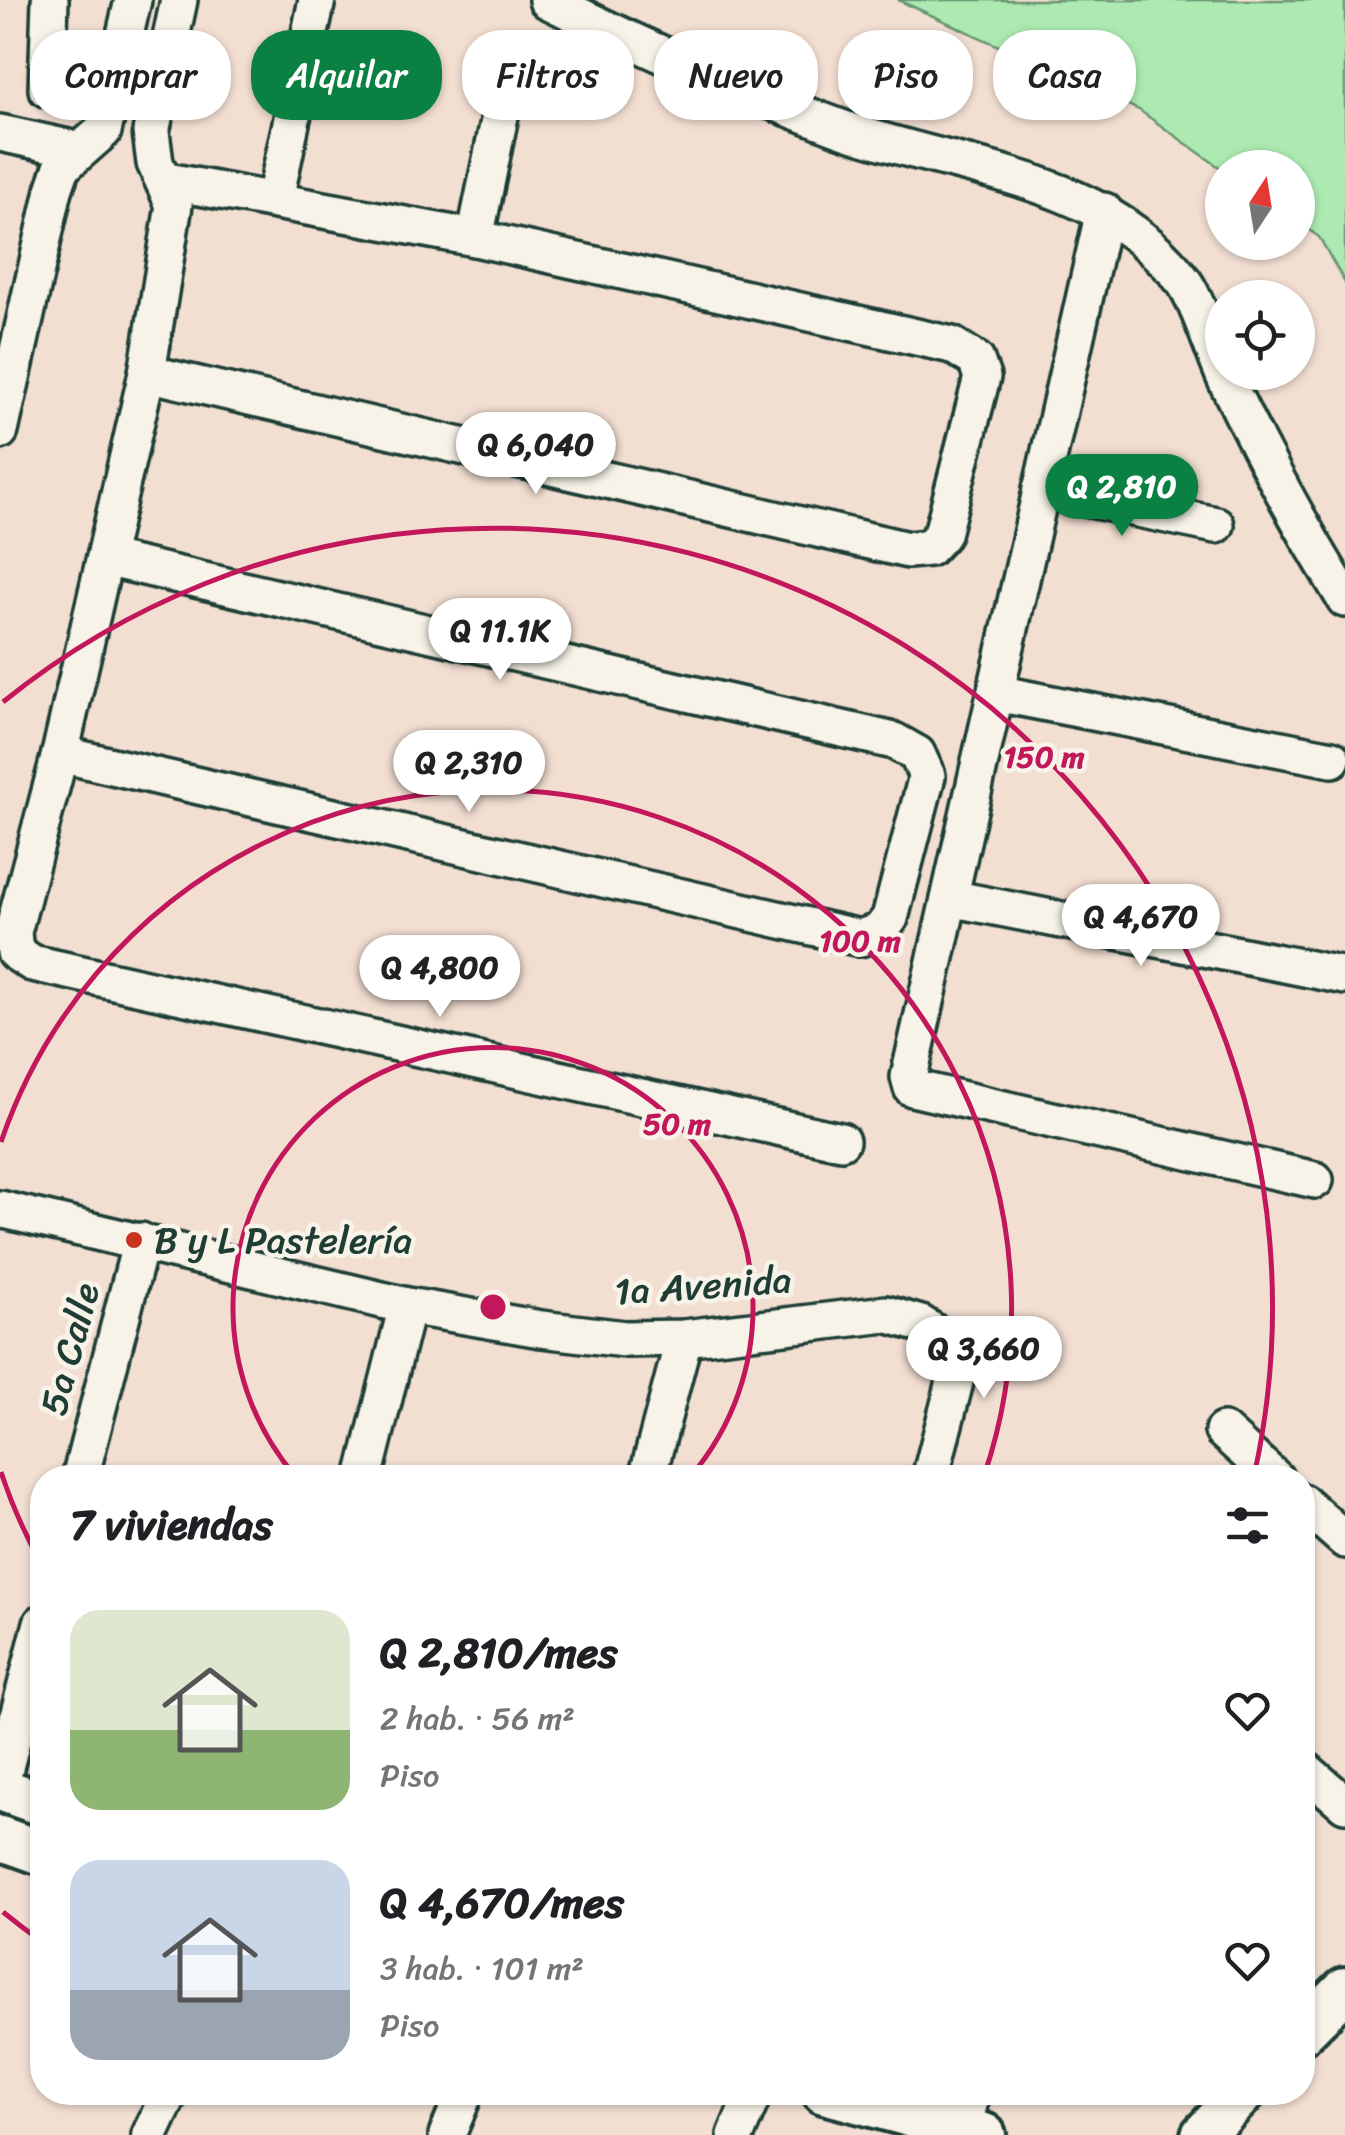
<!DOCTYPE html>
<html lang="es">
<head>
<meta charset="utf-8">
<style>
  body { margin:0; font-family:Sriracha,sans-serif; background:#f6f6f6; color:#202124; height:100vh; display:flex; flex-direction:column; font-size:38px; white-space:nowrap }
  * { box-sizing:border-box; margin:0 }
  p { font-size:32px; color:#757577 }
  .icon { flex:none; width:55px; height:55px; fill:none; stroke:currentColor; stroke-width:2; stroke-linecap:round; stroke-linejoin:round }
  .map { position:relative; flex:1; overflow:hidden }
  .details { position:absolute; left:30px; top:1465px; width:1285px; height:640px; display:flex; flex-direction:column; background:#fff; border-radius:40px; box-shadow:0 2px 8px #0004 }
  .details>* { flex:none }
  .banner { position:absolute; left:30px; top:30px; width:1285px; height:90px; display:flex; gap:20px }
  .needle { width:65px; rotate:12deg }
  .fabs { position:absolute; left:1205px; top:150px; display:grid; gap:20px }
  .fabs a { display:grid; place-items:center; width:110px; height:110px; border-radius:50%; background:#fff; box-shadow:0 2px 8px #0004; font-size:50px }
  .price { position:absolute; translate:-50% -85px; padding:0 22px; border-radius:35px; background:#fff; color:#222; font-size:32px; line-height:65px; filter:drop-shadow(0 2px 5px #0008) }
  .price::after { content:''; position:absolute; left:50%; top:60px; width:30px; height:22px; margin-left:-15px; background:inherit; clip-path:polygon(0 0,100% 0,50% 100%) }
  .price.selected { background:#0b8043; color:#fff }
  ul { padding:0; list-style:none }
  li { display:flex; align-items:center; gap:30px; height:250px; padding:0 40px }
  li span { display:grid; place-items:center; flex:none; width:280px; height:200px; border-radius:30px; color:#555 }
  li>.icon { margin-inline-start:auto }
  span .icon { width:120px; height:120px; fill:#fffc; stroke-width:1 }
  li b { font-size:42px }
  h2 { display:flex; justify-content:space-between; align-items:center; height:120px; padding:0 40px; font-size:42px }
  .chip { padding:0 35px; border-radius:40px; background:#fff; box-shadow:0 2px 8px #0004; font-size:35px; line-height:90px }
  .chip.selected { background:#0b8043; color:#fff }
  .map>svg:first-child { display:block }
  .green { fill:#adeab1; stroke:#669472; stroke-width:2.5 }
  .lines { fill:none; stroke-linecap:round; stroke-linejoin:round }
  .minor-casing { stroke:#1f3d34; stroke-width:42 }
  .tertiary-casing { stroke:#1f3d34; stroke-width:50 }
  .minor { stroke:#f7f3e8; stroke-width:35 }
  .tertiary { stroke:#f7f3e8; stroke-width:42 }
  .ring { fill:none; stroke:#c2185b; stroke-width:5 }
  .poi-dot { fill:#c8321e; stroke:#f7f3e8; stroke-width:4 }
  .labels { text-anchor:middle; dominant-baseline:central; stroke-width:9; stroke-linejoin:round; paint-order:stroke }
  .poi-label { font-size:38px; fill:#1f3d34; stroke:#f7f3e8; text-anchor:start }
  .street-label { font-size:38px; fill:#1f3d34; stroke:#f7f3e8 }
  .centre { fill:#c2185b; stroke:#f7f3e8; stroke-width:5 }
  .ring-label { font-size:30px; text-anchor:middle; font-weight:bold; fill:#c2185b; stroke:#f7f3e8; stroke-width:9; stroke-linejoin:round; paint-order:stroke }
</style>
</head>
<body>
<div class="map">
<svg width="1345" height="2135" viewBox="0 0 1345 2135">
  <rect width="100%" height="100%" fill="#f3dfd2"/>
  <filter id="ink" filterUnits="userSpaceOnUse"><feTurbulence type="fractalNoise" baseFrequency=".01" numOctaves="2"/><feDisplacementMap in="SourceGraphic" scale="20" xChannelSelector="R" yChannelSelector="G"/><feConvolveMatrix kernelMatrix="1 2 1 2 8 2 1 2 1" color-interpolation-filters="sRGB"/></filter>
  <g filter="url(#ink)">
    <!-- green -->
    <path class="green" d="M 898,0 L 1345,0 L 1345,283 L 1319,237 L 1298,222 L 1298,168 L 1222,169 L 1139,110 Z"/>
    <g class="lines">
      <!-- minor casing -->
      <g class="minor-casing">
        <g id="minor">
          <path d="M 179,0 L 151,132 L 155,163 L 174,205 L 147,373 L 60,754 L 13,932 L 15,952 L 32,963 L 841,1141"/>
          <path d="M 547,0 C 642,47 738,90 838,127 C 957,171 1101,173 1184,282 C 1198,301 1214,354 1226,380 C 1262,455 1301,527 1345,599"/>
          <path d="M 47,89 L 50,0"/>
          <path d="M 0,133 L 78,150"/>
          <path d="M 275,199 L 317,0"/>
          <path d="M 1104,211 L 909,1077 L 912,1088 L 1315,1180"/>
          <path d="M 475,238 L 510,67"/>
          <path d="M 147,373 L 908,550 L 929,548 L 942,534 L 982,377 L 976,360 L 952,345 L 475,238 L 167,181"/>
          <path d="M 0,431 L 54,190 L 62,167 L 103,131 L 133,0"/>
          <path d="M 1041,489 L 1216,525"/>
          <path d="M 996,693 L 1332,759"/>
          <path d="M 60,754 L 860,938 L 880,931 L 890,918 L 927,776 L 917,754 L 894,741 L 105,558"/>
          <path d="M 950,898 L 1345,976"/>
          <path d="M 0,1209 L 407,1306 L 541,1329 L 625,1339 L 684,1338 L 886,1314 L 921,1324 L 940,1336 L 952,1354 L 956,1378 L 930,1478"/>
          <path d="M 1223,1431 L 1275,1478"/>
          <path d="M 80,1478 L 141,1241"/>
          <path d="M 364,1478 L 407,1306"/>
          <path d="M 647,1478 L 684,1338"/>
          <path d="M 1302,1502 L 1345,1540"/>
          <path d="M 1302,1767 L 1345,1804"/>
          <path d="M 0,1787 L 42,1623"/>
          <path d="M 963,2129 L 972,2092"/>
          <path d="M 150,2135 L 170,2092"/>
          <path d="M 447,2135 L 465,2092"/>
          <path d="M 736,2135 L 754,2092"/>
        </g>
      </g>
      <!-- tertiary casing -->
      <g class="tertiary-casing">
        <g id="tertiary">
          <path d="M 0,1789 L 42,1804"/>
          <path d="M 0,1838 L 42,1853"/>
          <path d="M 1302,2032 L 1345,1989"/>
          <path d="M 824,2092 L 984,2135"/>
          <path d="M 1203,2135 L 1244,2092"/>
        </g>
      </g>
      <!-- minor -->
      <use href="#minor" class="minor"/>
      <!-- tertiary -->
      <use href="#tertiary" class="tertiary"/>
    </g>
  </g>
  <!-- distance rings -->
  <g class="ring">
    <path d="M295 1476A260 260 0 1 1 691 1476"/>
    <path d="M41 1563A519 519 0 0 1 1 1472M1 1142A519 519 0 1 1 984 1476"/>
    <path d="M41 1941A779 779 0 0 1 3 1912M3 702A779 779 0 0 1 1254 1476"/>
  </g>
  <!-- markers -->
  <circle class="poi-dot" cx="134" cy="1240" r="10"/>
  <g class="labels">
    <!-- poi labels -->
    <g class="poi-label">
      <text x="154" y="1240">B y L Pastelería</text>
    </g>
    <!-- street labels -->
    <g class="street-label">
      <text transform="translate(703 1286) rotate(-4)">1a Avenida</text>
      <text transform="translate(70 1349) rotate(-75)">5a Calle</text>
    </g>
  </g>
  <circle cx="493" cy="1307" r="15" class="centre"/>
  <g class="ring-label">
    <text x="1044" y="767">150 m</text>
    <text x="860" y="951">100 m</text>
    <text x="677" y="1134">50 m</text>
  </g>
</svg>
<div class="fabs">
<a><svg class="needle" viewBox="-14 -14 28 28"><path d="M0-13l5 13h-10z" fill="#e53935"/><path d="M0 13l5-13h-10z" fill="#757577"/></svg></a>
<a><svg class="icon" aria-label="locate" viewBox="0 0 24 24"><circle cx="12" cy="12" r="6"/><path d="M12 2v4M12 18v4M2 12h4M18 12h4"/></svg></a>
</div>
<b class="price" style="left:536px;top:497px">Q 6,040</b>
<b class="price selected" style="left:1122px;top:539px">Q 2,810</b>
<b class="price" style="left:500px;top:683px">Q 11.1K</b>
<b class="price" style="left:469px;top:815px">Q 2,310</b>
<b class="price" style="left:1141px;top:969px">Q 4,670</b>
<b class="price" style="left:440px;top:1020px">Q 4,800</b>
<b class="price" style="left:984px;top:1401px">Q 3,660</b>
<div class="banner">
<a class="chip">Comprar</a>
<a class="chip selected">Alquilar</a>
<a class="chip">Filtros</a>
<a class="chip">Nuevo</a>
<a class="chip">Piso</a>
<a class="chip">Casa</a>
</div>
<section class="details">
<h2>7 viviendas<svg class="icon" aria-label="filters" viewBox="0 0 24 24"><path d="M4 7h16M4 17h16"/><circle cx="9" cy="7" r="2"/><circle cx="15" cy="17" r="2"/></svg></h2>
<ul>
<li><span style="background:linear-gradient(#dfe7d0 60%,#8fb573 0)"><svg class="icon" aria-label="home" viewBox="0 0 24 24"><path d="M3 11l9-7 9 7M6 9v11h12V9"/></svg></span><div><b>Q 2,810/mes</b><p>2 hab. · 56 m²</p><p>Piso</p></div><svg class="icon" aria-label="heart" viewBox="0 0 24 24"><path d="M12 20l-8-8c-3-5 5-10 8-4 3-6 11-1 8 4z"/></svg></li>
<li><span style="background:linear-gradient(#c9d6e8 65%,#9aa5b1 0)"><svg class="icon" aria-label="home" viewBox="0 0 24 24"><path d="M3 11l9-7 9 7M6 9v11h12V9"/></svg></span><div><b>Q 4,670/mes</b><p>3 hab. · 101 m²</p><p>Piso</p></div><svg class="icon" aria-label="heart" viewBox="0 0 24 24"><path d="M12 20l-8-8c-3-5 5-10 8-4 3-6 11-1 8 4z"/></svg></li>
</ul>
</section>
</div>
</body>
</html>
